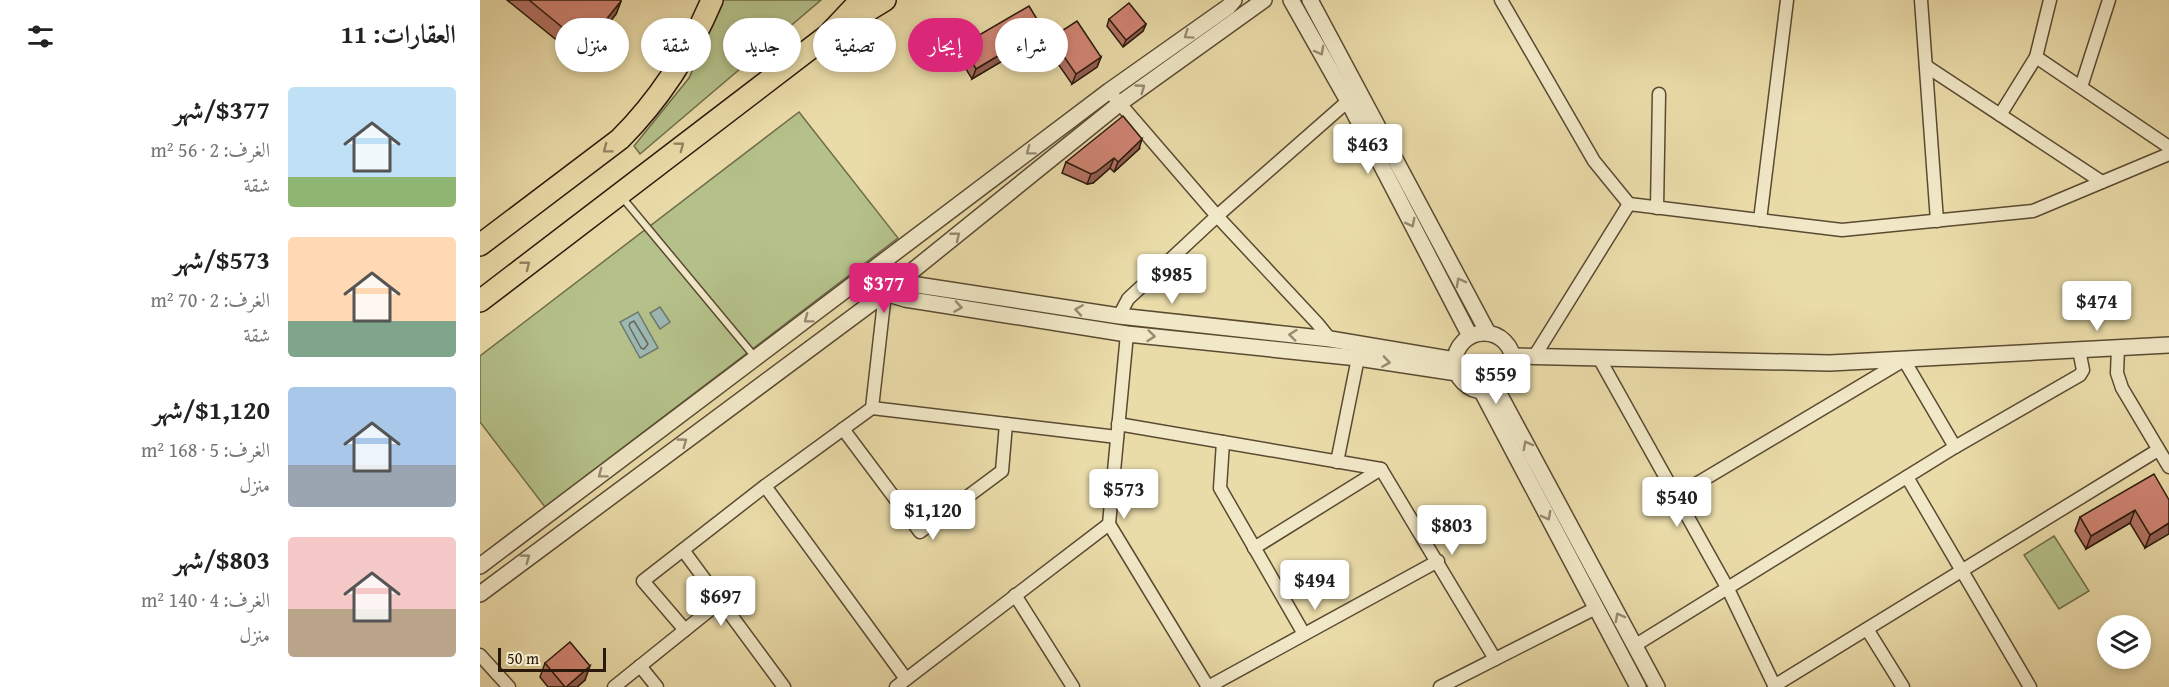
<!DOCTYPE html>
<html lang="ar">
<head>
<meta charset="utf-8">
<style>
  body { margin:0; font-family:"Gentium Book Plus",Amiri,serif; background:#f6f6f6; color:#222; direction:rtl; height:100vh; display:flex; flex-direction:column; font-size:22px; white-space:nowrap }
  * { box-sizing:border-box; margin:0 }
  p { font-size:20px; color:#767676 }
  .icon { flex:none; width:33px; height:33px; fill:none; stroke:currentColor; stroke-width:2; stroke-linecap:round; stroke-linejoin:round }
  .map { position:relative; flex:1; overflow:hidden; direction:ltr }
  .drawer { display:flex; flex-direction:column; background:#fff; width:480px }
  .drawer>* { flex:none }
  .banner { position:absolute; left:18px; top:18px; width:570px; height:54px; direction:rtl; display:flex; gap:12px }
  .tools { position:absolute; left:1617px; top:615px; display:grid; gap:12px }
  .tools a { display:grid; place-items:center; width:54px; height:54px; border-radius:50%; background:#fff; box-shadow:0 3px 9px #0003; font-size:30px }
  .scale { position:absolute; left:18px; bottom:15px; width:108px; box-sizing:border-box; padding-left:6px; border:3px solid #2a190b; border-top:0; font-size:16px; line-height:21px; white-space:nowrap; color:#2a190b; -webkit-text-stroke:4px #f1e8c7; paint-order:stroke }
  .price { position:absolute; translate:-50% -51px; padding:0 14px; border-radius:6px; background:#fff; color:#222; font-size:20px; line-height:39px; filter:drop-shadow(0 2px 3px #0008) }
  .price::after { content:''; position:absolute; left:50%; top:36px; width:18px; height:14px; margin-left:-9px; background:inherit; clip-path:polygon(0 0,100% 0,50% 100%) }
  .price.on { background:#db2777; color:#fff }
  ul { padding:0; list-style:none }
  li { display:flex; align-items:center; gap:18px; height:150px; padding:0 24px }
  li span { display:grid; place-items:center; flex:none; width:168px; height:120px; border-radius:6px; color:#555 }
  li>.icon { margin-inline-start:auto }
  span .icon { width:72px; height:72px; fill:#fffc; stroke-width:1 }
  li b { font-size:26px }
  h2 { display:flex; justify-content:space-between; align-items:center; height:72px; padding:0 24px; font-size:26px }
  .pill { padding:0 21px; border-radius:27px; background:#fff; box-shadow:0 3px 9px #0003; font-size:21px; line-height:54px }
  .pill.on { background:#db2777; color:#fff }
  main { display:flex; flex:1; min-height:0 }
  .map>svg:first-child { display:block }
  .green { fill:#b5c18a; stroke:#706d4a; stroke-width:1.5 }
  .water { fill:#9db9b4; stroke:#6f7970; stroke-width:1.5 }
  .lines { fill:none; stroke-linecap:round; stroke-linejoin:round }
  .shore { stroke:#646960; stroke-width:1.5 }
  .service-casing { stroke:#5a4a32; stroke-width:9 }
  .minor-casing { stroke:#5a4a32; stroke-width:15 }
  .tertiary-casing { stroke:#5a4a32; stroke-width:18 }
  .trunk-casing { stroke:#2a190b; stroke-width:24 }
  .service { stroke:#f1e8c7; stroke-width:6 }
  .minor { stroke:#f1e8c7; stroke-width:12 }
  .tertiary { stroke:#f1e8c7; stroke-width:15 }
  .trunk { stroke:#eadca9; stroke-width:21 }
  .wall { fill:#b37263; stroke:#2a190b; stroke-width:1.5 }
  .shaded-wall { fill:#925c50; stroke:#2a190b; stroke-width:1.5 }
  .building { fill:#d08473; stroke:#2a190b; stroke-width:1.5 }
  .oneway { stroke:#978b72 }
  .oneway2 { stroke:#948462 }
</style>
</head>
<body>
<main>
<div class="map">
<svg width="1689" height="687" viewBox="0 0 1689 687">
  <rect width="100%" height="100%" fill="#eadca9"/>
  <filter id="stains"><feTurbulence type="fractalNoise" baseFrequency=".00333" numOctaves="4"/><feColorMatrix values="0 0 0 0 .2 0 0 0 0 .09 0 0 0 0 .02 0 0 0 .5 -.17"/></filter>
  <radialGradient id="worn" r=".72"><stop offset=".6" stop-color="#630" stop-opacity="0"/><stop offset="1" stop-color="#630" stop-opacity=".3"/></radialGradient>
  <!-- green -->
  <g class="green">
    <path d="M 243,0 L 341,0 L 160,154 L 154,146 L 209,78 Z"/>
    <path d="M 319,112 L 418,238 L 65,507 L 0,422 L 0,356 Z"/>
    <path d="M 1574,536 L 1609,591 L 1579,609 L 1544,555 Z"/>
  </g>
  <!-- water -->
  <g class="water">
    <path d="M 180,307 L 190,322 L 180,329 L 170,313 Z"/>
    <path d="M 158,312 L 178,348 L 160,358 L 140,322 Z"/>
  </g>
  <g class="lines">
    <!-- shore -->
    <path class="shore" d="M 154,321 L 168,344 L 164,349 L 161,348 L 149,326 L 150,323 Z"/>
    <!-- service casing -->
    <g class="service-casing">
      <path id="service" d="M 141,196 L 275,357"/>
    </g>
    <!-- minor casing -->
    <g class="minor-casing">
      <g id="minor">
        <path d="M 1021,0 L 1114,161 L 1149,204"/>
        <path d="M 1441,0 L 1457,221"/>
        <path d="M 1556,57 L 1689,147"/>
        <path d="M 1446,66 L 1622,182"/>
        <path d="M 1601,87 L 1629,0"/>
        <path d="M 629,91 L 737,216 L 837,323 L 850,339"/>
        <path d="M 1520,115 L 1556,57 L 1570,0"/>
        <path d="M 1177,208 L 1179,94"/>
        <path d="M 1280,220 L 1307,0"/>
        <path d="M 639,316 L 648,299 L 737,216 L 868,101"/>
        <path d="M 647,334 L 629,524 L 728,687"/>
        <path d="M 1638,348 L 1637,373 L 1642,388 L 1689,467"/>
        <path d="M 1054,357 L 1149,204 L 1362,230 L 1553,211 L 1689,154"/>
        <path d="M 1119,358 L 1248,589 L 1295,687"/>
        <path d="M 392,408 L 637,437"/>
        <path d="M 638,424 L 901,469 L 1015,659"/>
        <path d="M 363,429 L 440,532 L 522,471 L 526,424"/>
        <path d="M 743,442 L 740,488 L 824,634"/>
        <path d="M 857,462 L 878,358"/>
        <path d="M 1427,477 L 1550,687"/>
        <path d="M 285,486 L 426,679"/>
        <path d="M 1196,496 L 1424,360 L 1475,447"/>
        <path d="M 774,548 L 901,469"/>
        <path d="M 203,550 L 304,687"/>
        <path d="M 535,595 L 593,687"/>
        <path d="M 1387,629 L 1423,687"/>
        <path d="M 205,630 L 163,581 L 285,486 L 392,408 L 405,293"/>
        <path d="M 1154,646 L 1475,447 L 1600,375 L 1603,370 L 1599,350"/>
        <path d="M 0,655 L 29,687"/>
        <path d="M 160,666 L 177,687"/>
        <path d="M 1294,686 L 1678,450"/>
        <path d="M 134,687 L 241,601"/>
        <path d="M 416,687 L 629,524"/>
        <path d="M 728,687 L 958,561"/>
        <path d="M 960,687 L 1116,608"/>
      </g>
    </g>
    <!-- tertiary casing -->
    <g class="tertiary-casing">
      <g id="tertiary">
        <path d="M 811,0 L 868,101 L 990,336"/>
        <path d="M 830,0 L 1008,333"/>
        <path d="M 401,264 L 418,282 L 639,316 L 850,339 L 975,360"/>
        <path d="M 387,274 L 405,293 L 425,299 L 647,334 L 878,358 L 977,373"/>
        <circle cx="1004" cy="362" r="29"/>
        <path d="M 1032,356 L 1350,363 L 1689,345"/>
        <path d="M 1016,388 L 1177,687"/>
        <path d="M 1001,390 L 1158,687"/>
        <path d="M 0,566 L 629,91 L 748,7 L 754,0"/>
        <path d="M 0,594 L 405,293 L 639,104 L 784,0"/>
      </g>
    </g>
    <!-- trunk casing -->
    <g class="trunk-casing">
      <g id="trunk">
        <path d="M 369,22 L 405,0"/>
        <path d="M 0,245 L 140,139 C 180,99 210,52 232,0"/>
        <path d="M 0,301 L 348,35 L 381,0"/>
      </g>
    </g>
    <!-- service -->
    <use href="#service" class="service"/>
    <!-- minor -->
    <use href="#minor" class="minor"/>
    <!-- tertiary -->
    <use href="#tertiary" class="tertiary"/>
    <!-- trunk -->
    <use href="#trunk" class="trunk"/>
  </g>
  <!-- wall -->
  <g class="wall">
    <path d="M 27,0 L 140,0 L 141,1 L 136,14 L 100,59 Z"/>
    <path d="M 629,19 L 666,24 L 663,31 L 643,47 L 627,26 Z"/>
    <path d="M 563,29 L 559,39 L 492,79 L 478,56 L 482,45 Z"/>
    <path d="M 571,38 L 621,57 L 617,67 L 592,84 L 567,48 Z"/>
    <path d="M 659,149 L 634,172 L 630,168 L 613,183 L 607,184 L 582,173 L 586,162 Z"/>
    <path d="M 1689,500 L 1665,548 L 1650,523 L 1606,549 L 1595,531 L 1600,517 Z"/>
    <path d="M 65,663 L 105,680 L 97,687 L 68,687 L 60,677 Z"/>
  </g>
  <!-- shaded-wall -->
  <g class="shaded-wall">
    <path d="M 141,1 L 136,14 L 100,59 L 105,46 Z"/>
    <path d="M 666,24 L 663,31 L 643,47 L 646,40 Z"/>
    <path d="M 563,29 L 559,39 L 492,79 L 496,69 Z"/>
    <path d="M 621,57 L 617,67 L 592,84 L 596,74 Z"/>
    <path d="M 662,139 L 659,149 L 634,172 L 638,162 Z"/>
    <path d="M 634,158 L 630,168 L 613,183 L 607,184 L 611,174 Z"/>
    <path d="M 1655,510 L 1650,523 L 1606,549 L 1611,536 Z"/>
    <path d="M 1689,523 L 1689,534 L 1665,548 L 1670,535 Z"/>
    <path d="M 110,666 L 105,680 L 97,687 L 86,687 Z"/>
  </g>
  <!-- building -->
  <g class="building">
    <path d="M 49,0 L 140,0 L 141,1 L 105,46 Z"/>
    <path d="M 649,3 L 666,24 L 646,40 L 629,19 Z"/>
    <path d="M 549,6 L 563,29 L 496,69 L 482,45 Z"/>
    <path d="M 597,21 L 621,57 L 596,74 L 571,38 Z"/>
    <path d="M 643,116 L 662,139 L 638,162 L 634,158 L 616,172 L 611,174 L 586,162 Z"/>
    <path d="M 1674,474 L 1689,500 L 1689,523 L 1670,535 L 1655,510 L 1611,536 L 1600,517 Z"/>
    <path d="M 90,642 L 110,666 L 86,687 L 85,687 L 65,663 Z"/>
  </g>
  <!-- one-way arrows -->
  <defs><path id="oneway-chevron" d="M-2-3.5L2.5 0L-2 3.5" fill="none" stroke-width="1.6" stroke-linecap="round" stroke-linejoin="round" transform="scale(1.5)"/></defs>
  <g class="oneway">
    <use href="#oneway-chevron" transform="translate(708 35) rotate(145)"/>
    <use href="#oneway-chevron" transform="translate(840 51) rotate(61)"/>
    <use href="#oneway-chevron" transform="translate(661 88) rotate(-36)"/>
    <use href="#oneway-chevron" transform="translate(550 151) rotate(143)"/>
    <use href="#oneway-chevron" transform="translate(931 223) rotate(63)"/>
    <use href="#oneway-chevron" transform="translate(476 236) rotate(-39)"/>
    <use href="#oneway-chevron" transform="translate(980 282) rotate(-118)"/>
    <use href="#oneway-chevron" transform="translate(478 307) rotate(9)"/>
    <use href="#oneway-chevron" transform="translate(599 310) rotate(-171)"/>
    <use href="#oneway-chevron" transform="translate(328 319) rotate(143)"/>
    <use href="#oneway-chevron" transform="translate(813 335) rotate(-174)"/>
    <use href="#oneway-chevron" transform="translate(671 336) rotate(6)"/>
    <use href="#oneway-chevron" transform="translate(906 362) rotate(9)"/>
    <use href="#oneway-chevron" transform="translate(203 442) rotate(-36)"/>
    <use href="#oneway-chevron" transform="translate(1047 445) rotate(-118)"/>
    <use href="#oneway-chevron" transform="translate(122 474) rotate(143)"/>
    <use href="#oneway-chevron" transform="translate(1067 516) rotate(62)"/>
    <use href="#oneway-chevron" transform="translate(46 558) rotate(-36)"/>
    <use href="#oneway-chevron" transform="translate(1139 617) rotate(-118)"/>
  </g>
  <g class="oneway2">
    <use href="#oneway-chevron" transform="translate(200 146) rotate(-37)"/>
    <use href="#oneway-chevron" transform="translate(127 149) rotate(143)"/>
    <use href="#oneway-chevron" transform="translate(46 265) rotate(-38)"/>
  </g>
  <rect width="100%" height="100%" filter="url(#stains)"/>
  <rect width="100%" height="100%" fill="url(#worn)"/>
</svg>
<div class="tools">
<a><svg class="icon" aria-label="layers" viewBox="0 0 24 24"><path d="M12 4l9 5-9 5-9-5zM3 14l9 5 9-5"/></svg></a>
</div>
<div class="scale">50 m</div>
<b class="price" style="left:888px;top:175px">$463</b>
<b class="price" style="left:692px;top:305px">$985</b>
<b class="price on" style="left:404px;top:314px">$377</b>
<b class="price" style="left:1617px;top:332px">$474</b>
<b class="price" style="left:1016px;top:405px">$559</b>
<b class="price" style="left:644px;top:520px">$573</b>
<b class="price" style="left:1197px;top:528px">$540</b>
<b class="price" style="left:453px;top:541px">$1,120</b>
<b class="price" style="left:972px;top:556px">$803</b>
<b class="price" style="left:835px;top:611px">$494</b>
<b class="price" style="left:241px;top:627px">$697</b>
<div class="banner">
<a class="pill">شراء</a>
<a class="pill on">إيجار</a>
<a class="pill">تصفية</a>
<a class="pill">جديد</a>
<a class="pill">شقة</a>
<a class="pill">منزل</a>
</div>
</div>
<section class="drawer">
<h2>العقارات: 11<svg class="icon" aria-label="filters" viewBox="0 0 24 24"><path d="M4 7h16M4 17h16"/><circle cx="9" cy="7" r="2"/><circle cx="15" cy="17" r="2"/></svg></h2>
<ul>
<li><span style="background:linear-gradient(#bfe0f5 75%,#8fb573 0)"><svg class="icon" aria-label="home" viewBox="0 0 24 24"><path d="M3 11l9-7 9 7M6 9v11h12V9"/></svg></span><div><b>$377/شهر</b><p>الغرف: 2 · 56 m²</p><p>شقة</p></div></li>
<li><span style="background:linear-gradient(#ffd9b3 70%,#7fa58c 0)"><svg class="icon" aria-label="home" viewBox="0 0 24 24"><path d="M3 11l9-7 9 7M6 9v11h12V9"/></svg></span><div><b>$573/شهر</b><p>الغرف: 2 · 70 m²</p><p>شقة</p></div></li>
<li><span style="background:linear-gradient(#a9c7e8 65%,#9aa5b1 0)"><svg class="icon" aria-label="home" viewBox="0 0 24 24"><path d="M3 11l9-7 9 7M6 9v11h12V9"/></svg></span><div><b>$1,120/شهر</b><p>الغرف: 5 · 168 m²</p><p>منزل</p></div></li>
<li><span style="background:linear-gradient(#f6c9c9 60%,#b9a48a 0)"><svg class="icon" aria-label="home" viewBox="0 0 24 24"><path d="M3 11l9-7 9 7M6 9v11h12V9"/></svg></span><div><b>$803/شهر</b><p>الغرف: 4 · 140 m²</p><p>منزل</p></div></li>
</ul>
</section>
</main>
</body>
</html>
